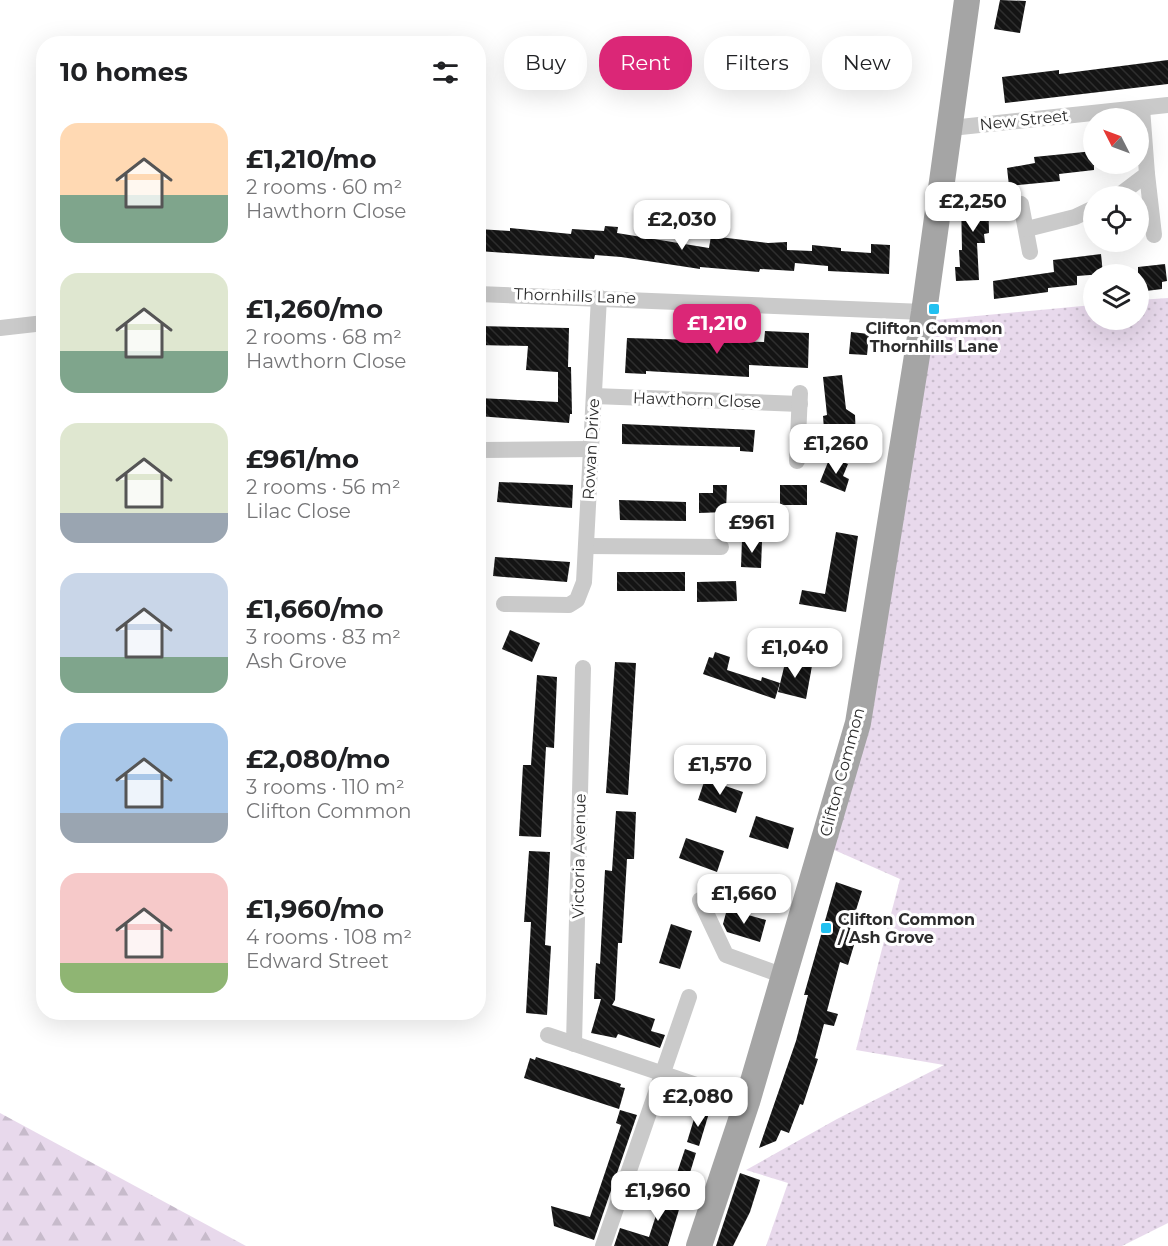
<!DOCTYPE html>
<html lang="en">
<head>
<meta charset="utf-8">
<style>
  body { margin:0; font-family:Montserrat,sans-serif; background:#f2f2f2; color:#202124; height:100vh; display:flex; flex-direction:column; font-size:22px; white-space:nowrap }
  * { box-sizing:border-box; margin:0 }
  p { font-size:20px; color:#757577 }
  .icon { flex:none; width:33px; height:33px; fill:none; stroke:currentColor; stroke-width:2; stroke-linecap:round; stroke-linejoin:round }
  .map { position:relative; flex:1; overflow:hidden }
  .details { position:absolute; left:36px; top:36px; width:450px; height:984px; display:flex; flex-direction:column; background:#fff; border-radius:24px; box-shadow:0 6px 24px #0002 }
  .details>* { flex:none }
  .top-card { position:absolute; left:504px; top:36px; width:570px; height:54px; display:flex; gap:12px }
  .needle { width:39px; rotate:312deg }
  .fabs { position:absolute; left:1083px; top:108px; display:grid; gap:12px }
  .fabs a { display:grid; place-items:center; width:66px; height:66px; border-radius:50%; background:#fff; box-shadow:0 6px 24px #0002; font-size:30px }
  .price { position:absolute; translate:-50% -51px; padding:0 14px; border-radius:12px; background:#fff; color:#222; font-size:20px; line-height:39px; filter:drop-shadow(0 2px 3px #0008) }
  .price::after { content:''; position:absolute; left:50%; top:36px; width:18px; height:14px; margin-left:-9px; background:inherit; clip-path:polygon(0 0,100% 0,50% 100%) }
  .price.active { background:#db2777; color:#fff }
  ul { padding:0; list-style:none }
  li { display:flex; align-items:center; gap:18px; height:150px; padding:0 24px }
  li span { display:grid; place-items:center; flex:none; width:168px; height:120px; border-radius:18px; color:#555 }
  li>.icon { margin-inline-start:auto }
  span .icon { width:72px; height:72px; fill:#fffc; stroke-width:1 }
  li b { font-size:26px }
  h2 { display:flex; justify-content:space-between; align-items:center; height:72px; padding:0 24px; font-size:26px }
  .chip { padding:0 21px; border-radius:24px; background:#fff; box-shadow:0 6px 24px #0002; font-size:21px; line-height:54px }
  .chip.active { background:#db2777; color:#fff }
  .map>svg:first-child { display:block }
  .grass { fill:url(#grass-dots) }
  .forest { fill:url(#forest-firs) }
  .building { fill:url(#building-back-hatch) }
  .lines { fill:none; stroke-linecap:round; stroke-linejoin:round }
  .minor { stroke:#cacaca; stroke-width:16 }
  .primary { stroke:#a5a5a5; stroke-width:26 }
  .poi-dot { fill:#22c1f1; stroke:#fff; stroke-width:2 }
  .labels { text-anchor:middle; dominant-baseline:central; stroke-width:6; stroke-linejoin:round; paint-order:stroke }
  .street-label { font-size:16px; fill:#2d2d2d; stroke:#fff }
  .poi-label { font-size:16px; font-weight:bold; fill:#2d2d2d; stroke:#fff }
</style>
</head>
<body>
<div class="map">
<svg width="1168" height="1246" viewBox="0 0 1168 1246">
  <defs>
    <pattern id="grass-dots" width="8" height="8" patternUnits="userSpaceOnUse" patternTransform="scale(1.5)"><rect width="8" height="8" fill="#e8d9ec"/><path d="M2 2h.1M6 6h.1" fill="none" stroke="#c7bbcb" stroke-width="1.8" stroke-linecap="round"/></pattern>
    <pattern id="forest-firs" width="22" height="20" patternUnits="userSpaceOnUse" patternTransform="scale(1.5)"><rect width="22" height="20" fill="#e8d9ec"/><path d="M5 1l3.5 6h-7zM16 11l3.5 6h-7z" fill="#c7bbcb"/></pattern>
    <pattern id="building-back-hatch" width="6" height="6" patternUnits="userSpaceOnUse" patternTransform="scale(1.5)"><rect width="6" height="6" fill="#141414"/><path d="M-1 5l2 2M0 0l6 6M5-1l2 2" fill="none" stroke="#2e2e2e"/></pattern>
  </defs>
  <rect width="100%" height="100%" fill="#fff"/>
  <!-- grass -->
  <path class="grass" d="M 1168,298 L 1168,1223 L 1122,1246 L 766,1246 L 788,1183 L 746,1170 L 837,1119 L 944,1065 L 856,1050 L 900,879 L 823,845 L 935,320 L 1093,305 L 1094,320 L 1138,320 L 1139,300 Z"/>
  <!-- forest -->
  <path class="forest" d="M 0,1113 L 246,1246 L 0,1246 Z"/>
  <!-- building -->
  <g class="building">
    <path d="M 1000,0 L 1026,1 L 1020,33 L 994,29 Z"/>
    <path d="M 1168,60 L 1168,84 L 1005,103 L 1002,77 L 1059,70 L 1059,74 Z"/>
    <path d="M 1094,151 L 1094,170 L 1059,174 L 1060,181 L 1009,186 L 1007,168 L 1035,163 L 1034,157 Z"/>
    <path d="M 988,190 L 989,233 L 984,234 L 985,243 L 977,243 L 979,280 L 956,281 L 955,267 L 960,267 L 959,250 L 962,250 L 961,199 L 965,199 L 964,191 Z"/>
    <path d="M 605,226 L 618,227 L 617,233 L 709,248 L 711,236 L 768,243 L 787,242 L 787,250 L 812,251 L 812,245 L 841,248 L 841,251 L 871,253 L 871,244 L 890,245 L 889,274 L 828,271 L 828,266 L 795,263 L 794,271 L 760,269 L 759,272 L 700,267 L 700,269 L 621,257 L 595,255 L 594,259 L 478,251 L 478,229 L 510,231 L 510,228 L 571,234 L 572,229 L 604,231 Z"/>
    <path d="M 1101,254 L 1103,274 L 1077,276 L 1077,285 L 1048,288 L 1048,292 L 994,299 L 993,281 L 1054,272 L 1053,260 Z"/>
    <path d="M 1165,264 L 1167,281 L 1162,282 L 1162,289 L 1138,292 L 1138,267 Z"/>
    <path d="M 478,326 L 569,328 L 568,367 L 571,367 L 572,414 L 570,414 L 569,423 L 478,416 L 478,398 L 558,402 L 558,372 L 526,370 L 528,346 L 478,345 Z"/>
    <path d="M 765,331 L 809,333 L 808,368 L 749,365 L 749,377 L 646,371 L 646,374 L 625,373 L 627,338 L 764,342 Z"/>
    <path d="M 851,332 L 869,334 L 867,355 L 849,354 Z"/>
    <path d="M 842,375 L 846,409 L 855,415 L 856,439 L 831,456 L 836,443 L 825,443 L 823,416 L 827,415 L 823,377 Z"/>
    <path d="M 622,424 L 755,430 L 753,452 L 740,451 L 740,447 L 622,444 Z"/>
    <path d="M 830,457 L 848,464 L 843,476 L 849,479 L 845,492 L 820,482 Z"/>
    <path d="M 499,482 L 573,485 L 572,508 L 497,502 Z"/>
    <path d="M 713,485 L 727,485 L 726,512 L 699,513 L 699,493 L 713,493 Z"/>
    <rect x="780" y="485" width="27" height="20"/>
    <path d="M 619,500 L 686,502 L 686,521 L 620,520 Z"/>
    <path d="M 836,532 L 858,536 L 846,612 L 799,604 L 802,590 L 825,594 Z"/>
    <path d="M 742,540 L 762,541 L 761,568 L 741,567 Z"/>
    <path d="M 495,557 L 570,562 L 567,582 L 493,576 Z"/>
    <rect x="617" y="572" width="68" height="19"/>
    <path d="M 736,581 L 737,601 L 697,602 L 697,582 Z"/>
    <path d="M 510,630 L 540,643 L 532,662 L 502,649 Z"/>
    <path d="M 715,652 L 730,657 L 727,670 L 761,681 L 762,677 L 780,683 L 775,699 L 703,674 L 709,657 L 713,658 Z"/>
    <path d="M 786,659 L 812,666 L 806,699 L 778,692 Z"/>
    <path d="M 615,662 L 636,663 L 628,795 L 606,793 Z"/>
    <path d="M 537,675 L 557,677 L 554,748 L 546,747 L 541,837 L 519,836 L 523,765 L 531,765 Z"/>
    <path d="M 705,779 L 743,792 L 736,813 L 698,800 Z"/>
    <path d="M 616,811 L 636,812 L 634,859 L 627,859 L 622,943 L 618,943 L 615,1000 L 612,1005 L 655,1019 L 651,1031 L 665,1035 L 660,1048 L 618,1034 L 616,1038 L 591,1033 L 601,999 L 594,999 L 595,976 L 596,963 L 600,964 L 605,870 L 612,871 Z"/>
    <path d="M 756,816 L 794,828 L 788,849 L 749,837 Z"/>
    <path d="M 686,838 L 724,851 L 717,872 L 679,858 Z"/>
    <path d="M 529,851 L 550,852 L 545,945 L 551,946 L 547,1015 L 526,1013 L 531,922 L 524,922 Z"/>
    <path d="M 836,882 L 862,891 L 846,942 L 854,945 L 848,965 L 840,962 L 827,1011 L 838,1014 L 834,1026 L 824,1024 L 815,1058 L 818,1059 L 803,1105 L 800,1104 L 789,1133 L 781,1130 L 776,1141 L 759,1148 L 796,1041 L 808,995 L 804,995 Z"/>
    <path d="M 727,909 L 766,920 L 760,942 L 727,932 L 723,924 Z"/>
    <path d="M 671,924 L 692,931 L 680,969 L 659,963 Z"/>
    <path d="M 536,1057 L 621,1084 L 620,1087 L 625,1088 L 619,1109 L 524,1078 L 530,1058 L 535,1060 Z"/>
    <path d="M 697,1109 L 709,1113 L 699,1146 L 687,1142 Z"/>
    <path d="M 620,1110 L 637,1115 L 594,1240 L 554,1226 L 551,1206 L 590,1217 L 621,1125 L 616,1123 Z"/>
    <path d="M 685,1149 L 696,1153 L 689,1176 L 677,1173 Z"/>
    <path d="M 740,1173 L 760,1180 L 750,1212 L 733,1246 L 716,1246 Z"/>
    <path d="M 676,1176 L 688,1180 L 668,1246 L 614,1246 L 620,1228 L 649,1237 L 659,1206 L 667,1208 Z"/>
  </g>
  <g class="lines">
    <!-- minor -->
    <g class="minor">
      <path d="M 951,128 L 1168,105"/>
      <path d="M 1147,174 L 1154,235"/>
      <path d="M 1118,196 L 1147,174 L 1142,108"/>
      <path d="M 1021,204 L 1030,252"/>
      <path d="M 1027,229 L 1075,217 L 1094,208"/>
      <path d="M 478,294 L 924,312"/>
      <path d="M 0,328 L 44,323"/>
      <path d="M 594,396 L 800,404"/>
      <path d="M 481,450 L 591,449"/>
      <path d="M 797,461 L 800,393"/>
      <path d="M 586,546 L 721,547"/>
      <path d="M 504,604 L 569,605 L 577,600 L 584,582 L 599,297"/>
      <path d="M 700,900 L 726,955 L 784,976"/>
      <path d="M 548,1035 L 747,1102"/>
      <path d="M 574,1044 L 583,668"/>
      <path d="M 603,1246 L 689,997"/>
    </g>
    <!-- primary -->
    <path class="primary" d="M 699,1246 L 747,1102 L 858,723 L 924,312 L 967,0"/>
  </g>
  <!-- markers -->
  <g class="poi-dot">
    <rect x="928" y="303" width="12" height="12" rx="3"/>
    <rect x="820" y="922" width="12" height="12" rx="3"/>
  </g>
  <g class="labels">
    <!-- street labels -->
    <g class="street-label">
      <text transform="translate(1024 120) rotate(-6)">New Street</text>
      <text transform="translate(575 296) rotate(2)">Thornhills Lane</text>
      <text transform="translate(697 400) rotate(2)">Hawthorn Close</text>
      <text transform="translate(591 449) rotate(-87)">Rowan Drive</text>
      <text transform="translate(842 772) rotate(-75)">Clifton Common</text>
      <text transform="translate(579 856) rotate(-89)">Victoria Avenue</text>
    </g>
    <!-- poi labels -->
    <g class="poi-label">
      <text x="934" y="328">Clifton Common<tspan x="934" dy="18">Thornhills Lane</tspan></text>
      <text x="838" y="919" text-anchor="start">Clifton Common<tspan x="838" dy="18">/ Ash Grove</tspan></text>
    </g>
  </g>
</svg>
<div class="fabs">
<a><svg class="needle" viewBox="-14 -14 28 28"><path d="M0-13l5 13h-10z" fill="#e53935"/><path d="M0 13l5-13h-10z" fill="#757577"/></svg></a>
<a><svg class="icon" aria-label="locate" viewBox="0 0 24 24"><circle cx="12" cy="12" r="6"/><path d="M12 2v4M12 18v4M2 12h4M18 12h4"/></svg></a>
<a><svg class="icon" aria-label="layers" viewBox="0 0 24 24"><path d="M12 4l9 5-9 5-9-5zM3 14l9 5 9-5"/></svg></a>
</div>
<b class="price" style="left:973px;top:233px">£2,250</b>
<b class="price" style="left:682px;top:251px">£2,030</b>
<b class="price active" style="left:717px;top:355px">£1,210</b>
<b class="price" style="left:836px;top:475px">£1,260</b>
<b class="price" style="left:752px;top:554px">£961</b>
<b class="price" style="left:795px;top:679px">£1,040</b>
<b class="price" style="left:720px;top:796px">£1,570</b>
<b class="price" style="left:744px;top:925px">£1,660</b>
<b class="price" style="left:698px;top:1128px">£2,080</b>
<b class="price" style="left:658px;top:1222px">£1,960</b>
<div class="top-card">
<a class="chip">Buy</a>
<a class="chip active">Rent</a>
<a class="chip">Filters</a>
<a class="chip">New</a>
</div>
<section class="details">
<h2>10 homes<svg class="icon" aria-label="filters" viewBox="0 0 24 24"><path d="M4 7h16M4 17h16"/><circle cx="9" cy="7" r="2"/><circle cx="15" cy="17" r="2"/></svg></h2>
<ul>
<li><span style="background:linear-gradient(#ffd9b3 60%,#7fa58c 0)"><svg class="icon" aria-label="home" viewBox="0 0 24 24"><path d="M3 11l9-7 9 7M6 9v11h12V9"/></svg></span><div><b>£1,210/mo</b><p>2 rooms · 60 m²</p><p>Hawthorn Close</p></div></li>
<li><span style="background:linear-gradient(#dfe7d0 65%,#7fa58c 0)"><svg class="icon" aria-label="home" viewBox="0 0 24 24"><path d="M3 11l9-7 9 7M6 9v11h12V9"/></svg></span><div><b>£1,260/mo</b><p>2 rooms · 68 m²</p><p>Hawthorn Close</p></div></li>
<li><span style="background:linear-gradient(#dfe7d0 75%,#9aa5b1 0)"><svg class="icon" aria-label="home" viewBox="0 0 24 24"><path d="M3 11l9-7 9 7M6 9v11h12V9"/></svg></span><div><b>£961/mo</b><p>2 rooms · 56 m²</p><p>Lilac Close</p></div></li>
<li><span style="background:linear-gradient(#c9d6e8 70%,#7fa58c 0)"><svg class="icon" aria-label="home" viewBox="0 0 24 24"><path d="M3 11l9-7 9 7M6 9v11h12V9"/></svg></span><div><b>£1,660/mo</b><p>3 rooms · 83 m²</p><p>Ash Grove</p></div></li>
<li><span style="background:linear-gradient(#a9c7e8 75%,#9aa5b1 0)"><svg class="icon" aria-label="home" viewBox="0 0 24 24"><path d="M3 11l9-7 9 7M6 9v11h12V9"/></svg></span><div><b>£2,080/mo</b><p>3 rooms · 110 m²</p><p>Clifton Common</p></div></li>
<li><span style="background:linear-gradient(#f6c9c9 75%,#8fb573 0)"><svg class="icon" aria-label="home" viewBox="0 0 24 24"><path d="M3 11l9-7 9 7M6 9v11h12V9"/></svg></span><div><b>£1,960/mo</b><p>4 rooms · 108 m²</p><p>Edward Street</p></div></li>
</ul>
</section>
</div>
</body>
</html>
